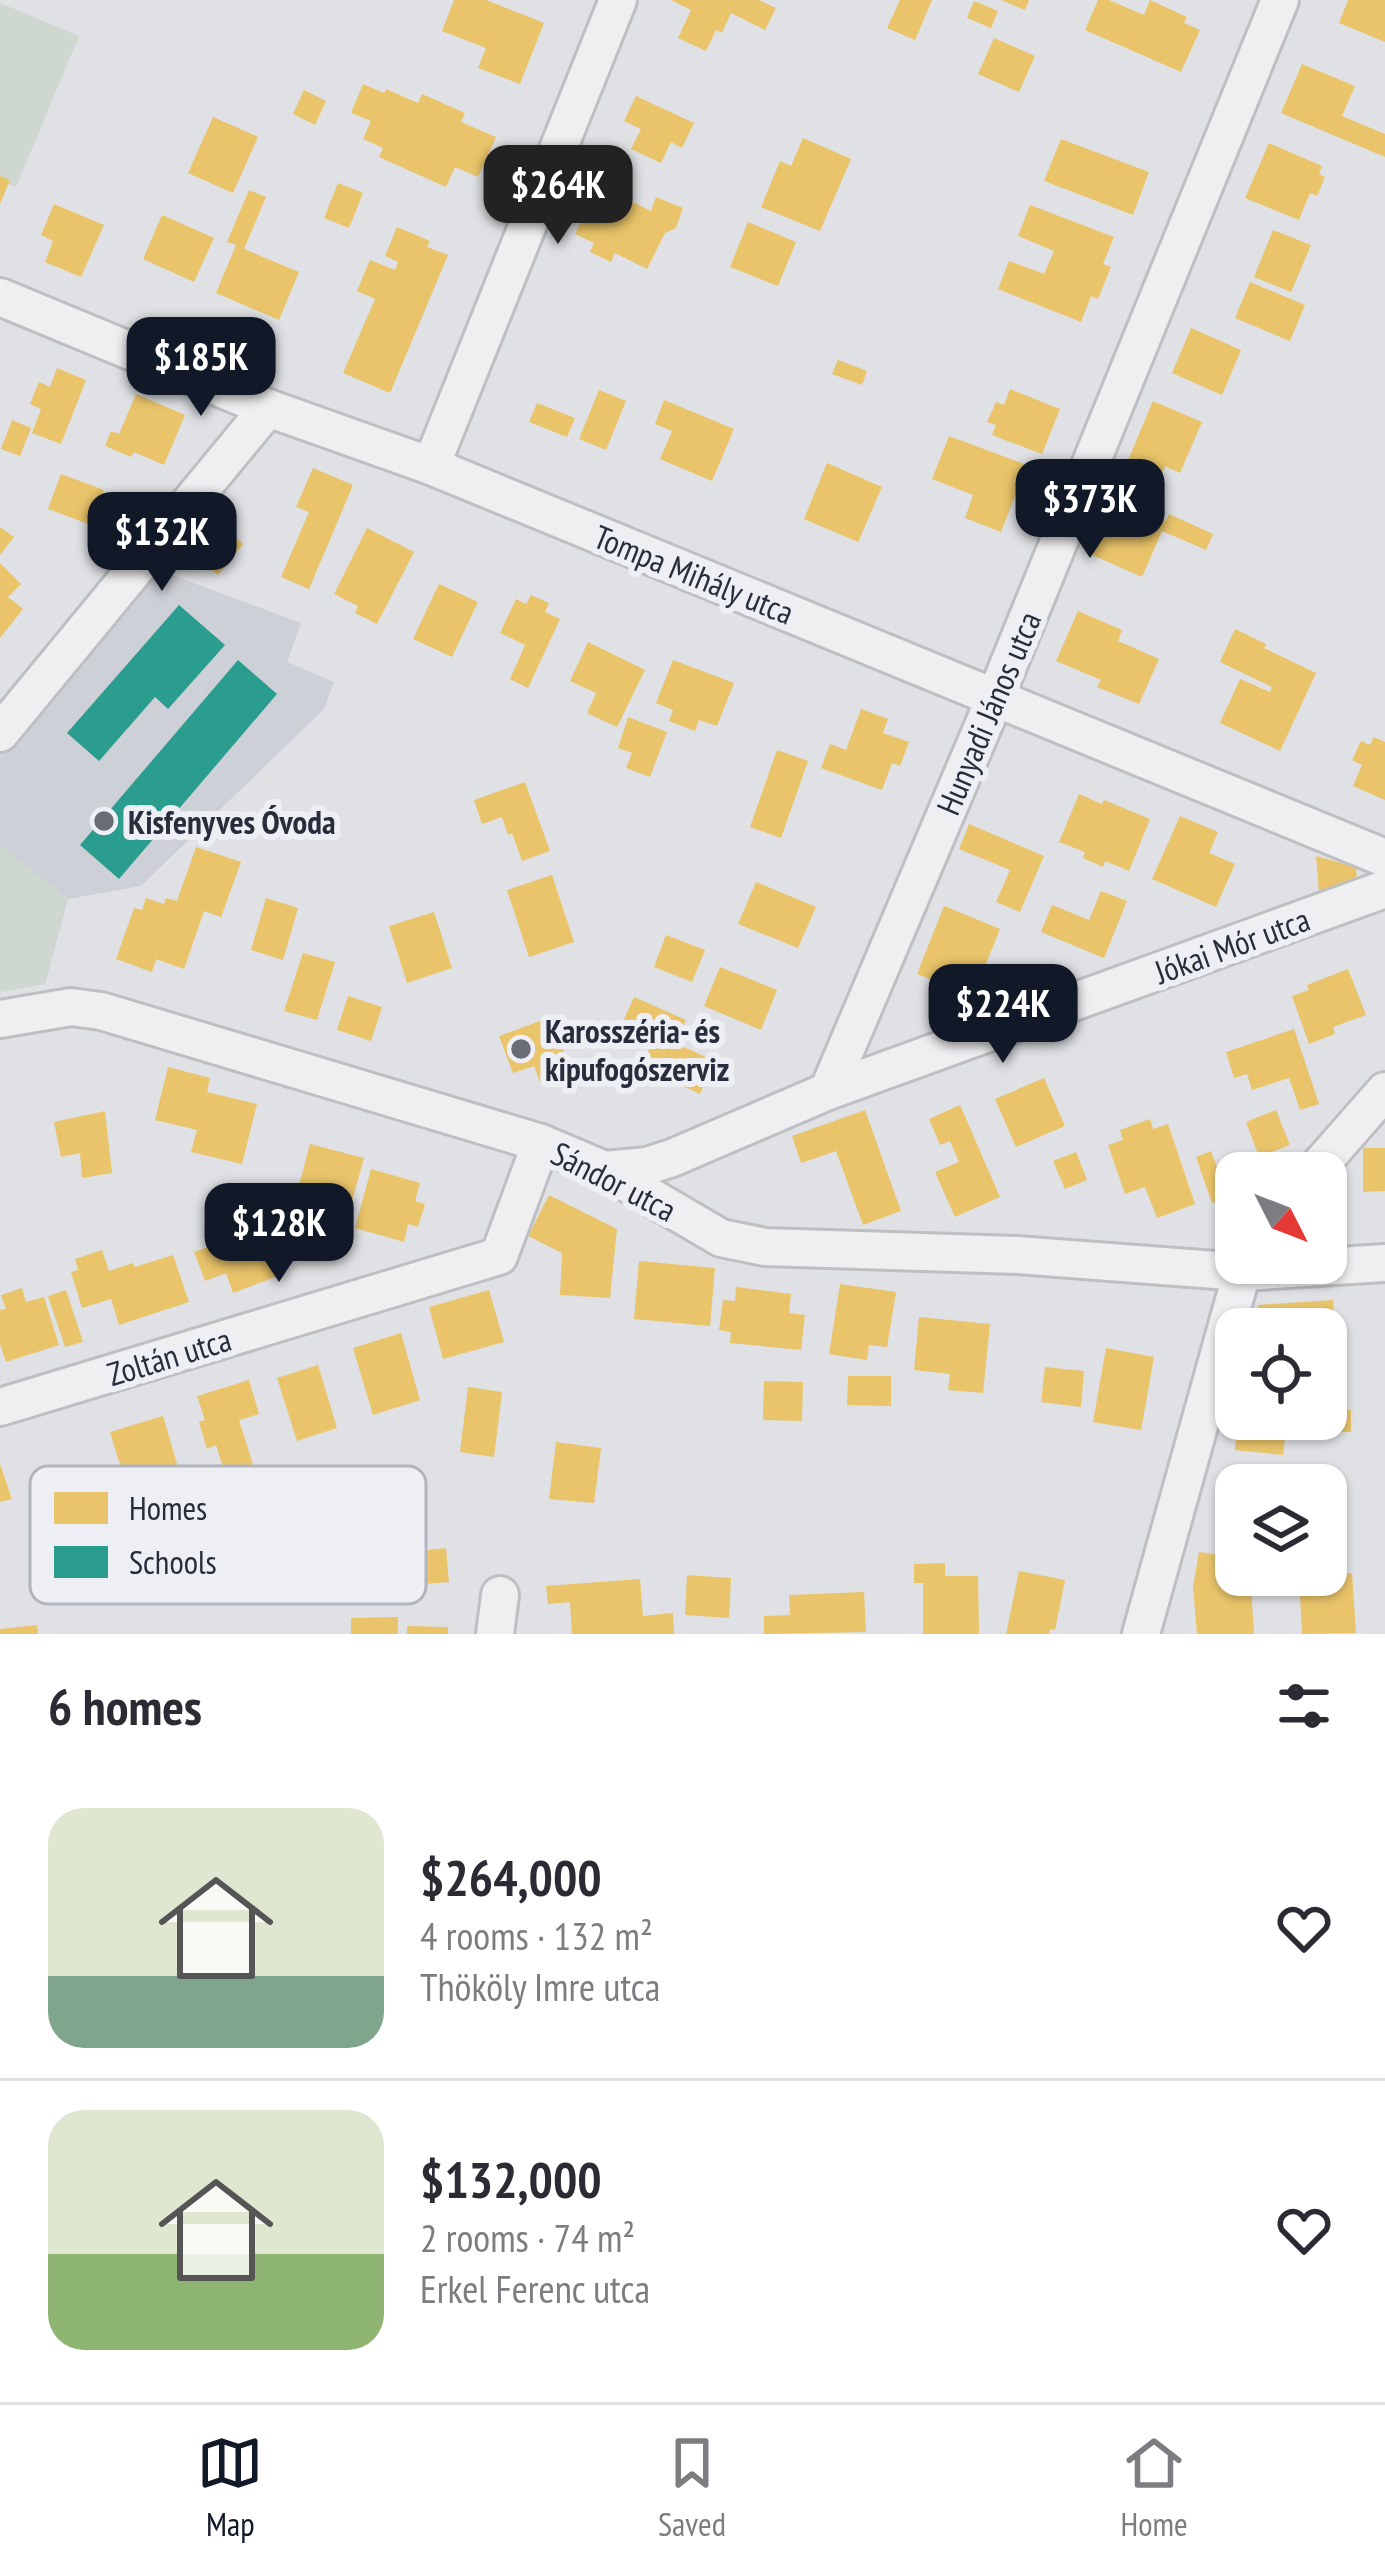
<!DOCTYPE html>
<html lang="en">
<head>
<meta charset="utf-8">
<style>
  body { margin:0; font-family:"PT Sans Narrow",sans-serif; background:#f2f2f3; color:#2b2b33; height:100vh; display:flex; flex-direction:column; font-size:45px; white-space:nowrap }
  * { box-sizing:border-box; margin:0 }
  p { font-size:39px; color:#7c7c81 }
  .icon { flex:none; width:66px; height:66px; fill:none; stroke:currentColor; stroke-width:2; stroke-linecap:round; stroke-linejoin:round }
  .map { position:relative; height:1634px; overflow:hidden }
  .drawer { display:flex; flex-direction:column; background:#fff; flex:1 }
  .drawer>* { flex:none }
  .needle { width:78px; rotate:132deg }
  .fabs { position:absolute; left:1215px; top:1152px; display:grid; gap:24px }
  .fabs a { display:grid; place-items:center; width:132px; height:132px; border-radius:24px; background:#fff; box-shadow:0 3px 9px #0004; font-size:60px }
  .price { position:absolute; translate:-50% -102px; padding:0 27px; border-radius:24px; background:#111827; color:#fff; font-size:39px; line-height:78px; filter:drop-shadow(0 3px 6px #0008) }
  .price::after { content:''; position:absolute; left:50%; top:72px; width:36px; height:27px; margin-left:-18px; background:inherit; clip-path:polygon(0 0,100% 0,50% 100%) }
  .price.current { background:#222; color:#fff }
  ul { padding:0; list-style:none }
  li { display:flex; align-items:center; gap:36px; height:300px; padding:0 48px }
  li+li { border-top:3px solid #e1e1e2 }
  li span { display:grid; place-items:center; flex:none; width:336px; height:240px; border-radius:36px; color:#555 }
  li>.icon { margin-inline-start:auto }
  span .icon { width:144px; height:144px; fill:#fffc; stroke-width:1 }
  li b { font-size:51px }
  h2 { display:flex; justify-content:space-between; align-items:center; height:144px; padding:0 48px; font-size:51px }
  .tab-bar { display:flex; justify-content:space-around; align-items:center; height:168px; border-top:3px solid #e1e1e2; background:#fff; font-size:33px; color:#7c7c81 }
  .tab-bar a { display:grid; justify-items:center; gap:6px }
  .tab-bar .current { color:#111827 }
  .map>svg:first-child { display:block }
  .built { fill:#ced0d7 }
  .green { fill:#cfd8d0 }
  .homes { fill:#e9c46a }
  .schools { fill:#2a9d8f }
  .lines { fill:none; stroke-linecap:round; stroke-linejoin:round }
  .street-casing { stroke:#bdbfc2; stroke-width:42 }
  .street { stroke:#efeff1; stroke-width:36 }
  .poi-dot { fill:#686c77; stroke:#edeff4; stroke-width:4.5 }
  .labels { text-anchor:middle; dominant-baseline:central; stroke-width:12; stroke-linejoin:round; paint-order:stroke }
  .street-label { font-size:33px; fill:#282d3c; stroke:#edeff4 }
  .poi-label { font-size:33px; font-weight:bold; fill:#282d3c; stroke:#edeff4; text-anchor:start }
  .key { fill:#edeff4; stroke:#b2b5bd; stroke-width:3 }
  .key-label { font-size:33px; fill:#282d3c }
</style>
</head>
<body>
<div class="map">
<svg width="1385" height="1634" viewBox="0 0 1385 1634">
  <rect width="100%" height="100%" fill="#dfe1e4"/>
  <!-- built -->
  <path class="built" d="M 156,569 L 301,623 L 287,662 L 334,682 L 324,709 L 141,886 L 68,899 L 45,984 L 0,992 L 0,756 Z"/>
  <!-- green -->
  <g class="green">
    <path d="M 0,3 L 79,36 L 16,187 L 0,181 Z"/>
    <path d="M 0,846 L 67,898 L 45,984 L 0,992 Z"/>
  </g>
  <!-- homes -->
  <g class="homes">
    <path d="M 454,0 L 486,0 L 544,23 L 520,84 L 478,68 L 486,48 L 442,31 Z"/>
    <path d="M 671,0 L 759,0 L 776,8 L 765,30 L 731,13 L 722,33 L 716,30 L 706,51 L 678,38 L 691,10 Z"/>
    <path d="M 900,0 L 932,0 L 915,40 L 887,28 Z"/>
    <path d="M 1001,0 L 1029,0 L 1025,10 Z"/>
    <path d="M 1098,0 L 1109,0 L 1144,15 L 1150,0 L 1187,17 L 1184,23 L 1200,30 L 1181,72 L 1085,30 Z"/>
    <path d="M 1348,0 L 1385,0 L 1385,42 L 1339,23 Z"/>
    <path d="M 974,1 L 998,11 L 991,28 L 967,18 Z"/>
    <path d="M 994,38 L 1035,56 L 1019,92 L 978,74 Z"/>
    <path d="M 1302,64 L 1355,86 L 1342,116 L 1385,134 L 1385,157 L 1281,113 Z"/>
    <path d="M 363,84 L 384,93 L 386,89 L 418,103 L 422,94 L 465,113 L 461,122 L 496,137 L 478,177 L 455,167 L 446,187 L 379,157 L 383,148 L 363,139 L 371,121 L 351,113 Z"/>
    <path d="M 304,90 L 326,101 L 315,125 L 293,114 Z"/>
    <path d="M 636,96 L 694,123 L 682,148 L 671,142 L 661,163 L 631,149 L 641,129 L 624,121 Z"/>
    <path d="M 213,117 L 258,137 L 233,193 L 188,173 Z"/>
    <path d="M 803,138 L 851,159 L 820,231 L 761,207 L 780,161 L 791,166 Z"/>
    <path d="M 1061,139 L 1149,172 L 1133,215 L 1044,181 Z"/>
    <path d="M 1269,143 L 1322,166 L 1319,174 L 1325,177 L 1317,196 L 1310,193 L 1299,220 L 1245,198 Z"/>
    <path d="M 0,176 L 10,180 L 0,204 Z"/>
    <path d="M 338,183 L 363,193 L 349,228 L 324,218 Z"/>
    <path d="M 598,185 L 651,211 L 656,197 L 683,208 L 676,228 L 665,233 L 647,269 L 615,253 L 611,262 L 590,252 L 594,243 L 575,234 Z"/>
    <path d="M 249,190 L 266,197 L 244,249 L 299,272 L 279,320 L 216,293 L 236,245 L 227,242 Z"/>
    <path d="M 54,204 L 104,225 L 81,277 L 45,262 L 53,241 L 41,235 Z"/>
    <path d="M 1030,205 L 1114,237 L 1103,264 L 1111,267 L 1098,299 L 1091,296 L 1081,322 L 998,289 L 1009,261 L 1044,274 L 1054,251 L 1018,236 Z"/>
    <path d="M 162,215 L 214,238 L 194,282 L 143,259 Z"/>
    <path d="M 748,222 L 796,242 L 778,286 L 730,267 Z"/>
    <path d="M 397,227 L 430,241 L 427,247 L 448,255 L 390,393 L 343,373 L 375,299 L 357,291 L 370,260 L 395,270 L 398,262 L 385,256 Z"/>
    <path d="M 1273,230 L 1311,245 L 1291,292 L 1254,277 Z"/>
    <path d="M 1250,282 L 1305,305 L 1290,341 L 1235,318 Z"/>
    <path d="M 1191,328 L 1241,350 L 1222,395 L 1172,373 Z"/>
    <path d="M 838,360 L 867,371 L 862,385 L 832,374 Z"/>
    <path d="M 57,368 L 86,380 L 61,444 L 32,433 L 41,409 L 30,404 L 39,382 L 50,387 Z"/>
    <path d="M 1010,389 L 1060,409 L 1042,454 L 992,435 L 996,425 L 987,422 L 996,402 L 1004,405 Z"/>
    <path d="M 599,390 L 626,401 L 606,450 L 579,439 Z"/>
    <path d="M 136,394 L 185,415 L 164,465 L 134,452 L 131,457 L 105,446 L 111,431 L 119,434 Z"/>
    <path d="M 664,400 L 734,429 L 712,481 L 660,459 L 672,431 L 655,424 Z"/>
    <path d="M 1153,401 L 1202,422 L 1180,473 L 1165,466 L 1160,479 L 1126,465 Z"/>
    <path d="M 537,403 L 575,418 L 567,437 L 529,422 Z"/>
    <path d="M 12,420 L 31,428 L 20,456 L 1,449 Z"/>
    <path d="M 949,436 L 1027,465 L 1001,532 L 965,518 L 973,495 L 932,479 Z"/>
    <path d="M 827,463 L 882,487 L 858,542 L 804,519 Z"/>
    <path d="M 313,468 L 353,485 L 309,589 L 281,577 L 309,512 L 296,507 Z"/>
    <path d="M 61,474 L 104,490 L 91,525 L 48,509 Z"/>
    <path d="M 1114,498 L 1166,521 L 1169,514 L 1213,534 L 1206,550 L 1162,531 L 1142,577 L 1090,554 Z"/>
    <path d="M 215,521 L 243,544 L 218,575 L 189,553 Z"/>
    <path d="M 0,527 L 14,537 L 0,555 Z"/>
    <path d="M 367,528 L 414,552 L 377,624 L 355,613 L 358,606 L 334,594 Z"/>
    <path d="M 0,563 L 21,584 L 8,597 L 23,609 L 0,638 Z"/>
    <path d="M 439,584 L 478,602 L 452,657 L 413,639 Z"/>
    <path d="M 531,595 L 549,603 L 545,612 L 560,619 L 528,688 L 510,679 L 525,645 L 500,633 L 516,599 L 526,604 Z"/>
    <path d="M 1078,611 L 1122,630 L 1118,641 L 1159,659 L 1139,704 L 1097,687 L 1101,680 L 1056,661 Z"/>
    <path d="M 1235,629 L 1266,644 L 1264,648 L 1316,673 L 1280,751 L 1220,723 L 1240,679 L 1270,692 L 1272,687 L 1220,662 Z"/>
    <path d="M 588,642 L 645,670 L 617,727 L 587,713 L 596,693 L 570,681 Z"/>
    <path d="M 673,660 L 734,683 L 717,726 L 699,720 L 695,731 L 669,721 L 673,710 L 656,703 Z"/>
    <path d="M 861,709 L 888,719 L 883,733 L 909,742 L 900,766 L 892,763 L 882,790 L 821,768 L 830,744 L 846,750 Z"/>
    <path d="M 628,717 L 667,732 L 650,777 L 626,768 L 632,753 L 618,748 Z"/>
    <path d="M 1374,737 L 1385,742 L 1385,800 L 1353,786 L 1362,765 L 1352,760 L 1361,741 L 1370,745 Z"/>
    <path d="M 777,750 L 808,761 L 781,838 L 750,827 Z"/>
    <path d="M 525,782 L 550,851 L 522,861 L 512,833 L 508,835 L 502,817 L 482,824 L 474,800 Z"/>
    <path d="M 1079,794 L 1102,804 L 1104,800 L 1150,819 L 1129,871 L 1105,861 L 1103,867 L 1083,858 L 1085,852 L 1059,842 Z"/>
    <path d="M 1180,816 L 1218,832 L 1209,853 L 1235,864 L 1216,907 L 1152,879 Z"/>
    <path d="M 969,824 L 1044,856 L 1020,912 L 996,902 L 1010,870 L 959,849 Z"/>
    <path d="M 196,847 L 241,862 L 221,917 L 204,911 L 184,969 L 156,959 L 152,972 L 116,959 L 134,908 L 142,910 L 146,898 L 164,904 L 166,898 L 177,901 Z"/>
    <path d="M 1316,856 L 1356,867 L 1357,881 L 1319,892 Z"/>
    <path d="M 552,875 L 574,942 L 529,957 L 507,890 Z"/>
    <path d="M 756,882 L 816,907 L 798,948 L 738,924 Z"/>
    <path d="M 1101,891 L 1127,901 L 1104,958 L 1041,932 L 1052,905 L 1089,920 Z"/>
    <path d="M 266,898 L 298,908 L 283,960 L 251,950 Z"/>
    <path d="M 944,906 L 1000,929 L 973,996 L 917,974 Z"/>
    <path d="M 434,912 L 452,968 L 407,983 L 389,926 Z"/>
    <path d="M 666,935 L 705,950 L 692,982 L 654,967 Z"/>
    <path d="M 303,953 L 335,962 L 317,1020 L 284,1011 Z"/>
    <path d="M 720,967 L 777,990 L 761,1030 L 704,1006 Z"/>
    <path d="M 1348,969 L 1366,1015 L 1333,1027 L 1335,1034 L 1309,1044 L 1292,996 L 1309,990 L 1307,985 Z"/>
    <path d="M 348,996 L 382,1007 L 371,1041 L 337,1030 Z"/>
    <path d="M 634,997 L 686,1020 L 675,1043 L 715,1061 L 700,1094 L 641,1067 L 653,1041 L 621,1026 Z"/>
    <path d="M 551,1017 L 571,1071 L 540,1082 L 534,1066 L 513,1073 L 499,1036 Z"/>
    <path d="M 1294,1029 L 1319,1104 L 1300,1110 L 1289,1078 L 1252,1090 L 1247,1074 L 1234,1078 L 1226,1052 Z"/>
    <path d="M 168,1067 L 210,1078 L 207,1092 L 257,1104 L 242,1164 L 191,1152 L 197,1130 L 155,1120 Z"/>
    <path d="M 1044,1078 L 1065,1126 L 1016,1147 L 995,1099 Z"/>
    <path d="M 960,1105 L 1000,1197 L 955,1217 L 935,1172 L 959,1162 L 950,1141 L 940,1145 L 929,1119 Z"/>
    <path d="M 865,1110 L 901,1211 L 863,1225 L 836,1151 L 801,1163 L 792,1136 Z"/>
    <path d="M 1276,1110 L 1290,1145 L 1259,1157 L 1246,1122 Z"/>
    <path d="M 105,1111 L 112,1173 L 82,1178 L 80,1153 L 61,1157 L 54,1122 Z"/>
    <path d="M 1150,1119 L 1153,1129 L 1168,1124 L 1195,1204 L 1157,1218 L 1145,1187 L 1125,1194 L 1108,1145 L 1123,1140 L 1120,1130 Z"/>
    <path d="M 310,1144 L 364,1158 L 348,1215 L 295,1200 Z"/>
    <path d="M 1363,1148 L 1385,1148 L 1385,1191 L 1363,1192 Z"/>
    <path d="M 1211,1151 L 1228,1197 L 1212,1203 L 1196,1157 Z"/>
    <path d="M 1076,1152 L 1087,1180 L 1065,1189 L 1053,1161 Z"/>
    <path d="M 371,1169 L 420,1183 L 415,1201 L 425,1204 L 418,1227 L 408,1224 L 404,1242 L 355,1228 Z"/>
    <path d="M 549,1195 L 617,1229 L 610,1298 L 560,1295 L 562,1253 L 528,1236 Z"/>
    <path d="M 257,1220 L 278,1276 L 233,1293 L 226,1273 L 205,1281 L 194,1252 L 219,1243 L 216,1236 Z"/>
    <path d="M 288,1223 L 299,1254 L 281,1260 L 271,1229 Z"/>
    <path d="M 102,1250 L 109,1271 L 133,1263 L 135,1267 L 173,1255 L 189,1302 L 119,1325 L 111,1299 L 82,1308 L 71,1272 L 78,1270 L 75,1259 Z"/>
    <path d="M 639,1261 L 715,1268 L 710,1326 L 634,1319 Z"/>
    <path d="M 840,1284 L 896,1292 L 887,1347 L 869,1345 L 867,1360 L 829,1354 Z"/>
    <path d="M 736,1287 L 791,1294 L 789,1313 L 805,1315 L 801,1350 L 730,1343 L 731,1332 L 719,1330 L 723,1300 L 735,1301 Z"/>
    <path d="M 22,1288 L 26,1302 L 44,1297 L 59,1345 L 6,1362 L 0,1344 L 0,1310 L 6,1309 L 1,1295 Z"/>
    <path d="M 66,1290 L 83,1342 L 65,1347 L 48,1296 Z"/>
    <path d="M 489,1290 L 504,1342 L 443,1359 L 429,1307 Z"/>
    <path d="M 1333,1300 L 1337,1350 L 1326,1351 L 1326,1329 L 1259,1329 L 1258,1305 Z"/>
    <path d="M 919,1317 L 990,1324 L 983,1393 L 948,1390 L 950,1374 L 914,1370 Z"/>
    <path d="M 401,1333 L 420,1400 L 373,1415 L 353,1348 Z"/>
    <path d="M 1106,1348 L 1154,1357 L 1141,1430 L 1093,1422 Z"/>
    <path d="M 318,1365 L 337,1428 L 297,1441 L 277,1378 Z"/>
    <path d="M 1045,1367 L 1084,1371 L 1081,1407 L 1041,1402 Z"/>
    <path d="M 848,1376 L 891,1376 L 891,1406 L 847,1405 Z"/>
    <path d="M 249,1380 L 259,1414 L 239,1420 L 255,1471 L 227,1480 L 216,1445 L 207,1449 L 199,1422 L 205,1420 L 197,1396 Z"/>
    <path d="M 764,1381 L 803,1382 L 802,1421 L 763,1420 Z"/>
    <path d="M 468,1387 L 502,1392 L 494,1457 L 460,1452 Z"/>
    <path d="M 1326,1410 L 1351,1410 L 1351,1432 L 1301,1432 L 1301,1419 L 1326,1419 Z"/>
    <path d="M 163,1416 L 189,1505 L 162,1514 L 149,1470 L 124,1478 L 110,1432 Z"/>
    <path d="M 1238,1419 L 1287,1419 L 1283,1455 L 1235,1450 Z"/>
    <path d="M 556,1442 L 601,1448 L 594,1503 L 549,1499 Z"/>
    <path d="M 0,1464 L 12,1499 L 0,1502 Z"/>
    <path d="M 446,1548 L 449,1582 L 413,1585 L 409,1552 Z"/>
    <path d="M 1199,1552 L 1236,1557 L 1236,1575 L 1253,1575 L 1251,1588 L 1254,1634 L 1197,1634 L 1193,1587 Z"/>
    <path d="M 945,1563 L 945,1576 L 978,1576 L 979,1634 L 923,1634 L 923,1583 L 914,1583 L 914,1564 Z"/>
    <path d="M 1019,1571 L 1065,1580 L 1055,1630 L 1050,1629 L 1049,1634 L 1006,1634 Z"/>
    <path d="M 1352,1573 L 1356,1633 L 1302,1634 L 1299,1576 Z"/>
    <path d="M 687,1575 L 731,1578 L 729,1618 L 685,1615 Z"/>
    <path d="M 640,1579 L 643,1616 L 673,1613 L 674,1634 L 572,1634 L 570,1602 L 548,1604 L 546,1586 Z"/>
    <path d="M 864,1592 L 866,1632 L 764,1634 L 764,1616 L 790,1615 L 789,1595 Z"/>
    <path d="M 398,1617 L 398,1634 L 351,1634 L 351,1618 Z"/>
    <path d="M 37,1625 L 38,1634 L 0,1634 L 0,1629 Z"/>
    <path d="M 407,1626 L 448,1627 L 448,1634 L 407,1634 Z"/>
  </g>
  <!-- schools -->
  <g class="schools">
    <path d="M 179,605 L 225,645 L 168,709 L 155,697 L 99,761 L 67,733 Z"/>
    <path d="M 238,660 L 277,694 L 119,879 L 80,845 Z"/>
  </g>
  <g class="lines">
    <!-- street casing -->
    <g class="street-casing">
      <g id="street">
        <path d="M 0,297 L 268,408 L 431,466 L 1385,858"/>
        <path d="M 431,466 L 618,0"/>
        <path d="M 0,733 L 268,408"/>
        <path d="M 0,1019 L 71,1007 L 101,1011 L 541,1143 L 605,1170 L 721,1238 L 765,1247 L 1017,1255 L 1242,1272 L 1385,1263"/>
        <path d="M 828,1091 L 995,698 L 1280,0"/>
        <path d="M 605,1170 L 647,1166 L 672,1158 L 828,1091 L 1385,889"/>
        <path d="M 1313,1173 L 1385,1091"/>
        <path d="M 0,1407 L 499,1256 L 541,1143"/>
        <path d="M 495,1634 L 500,1595"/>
        <path d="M 1141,1634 L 1242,1272 L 1247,1263"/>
      </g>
    </g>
    <!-- street -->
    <use href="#street" class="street"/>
  </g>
  <!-- markers -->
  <g class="poi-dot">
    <circle cx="104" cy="821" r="12"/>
    <circle cx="521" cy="1049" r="12"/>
  </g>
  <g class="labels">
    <!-- street labels -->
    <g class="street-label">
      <text transform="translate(694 574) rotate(22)">Tompa Mihály utca</text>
      <text transform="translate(988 713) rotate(-67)">Hunyadi János utca</text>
      <text transform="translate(1232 945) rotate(-20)">Jókai Mór utca</text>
      <text transform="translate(614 1181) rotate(27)">Sándor utca</text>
      <text transform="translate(169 1356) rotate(-17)">Zoltán utca</text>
    </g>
    <!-- poi labels -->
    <g class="poi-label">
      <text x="128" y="821">Kisfenyves Óvoda</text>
      <text x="545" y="1030">Karosszéria- és<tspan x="545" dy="38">kipufogószerviz</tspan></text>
    </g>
  </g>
  <!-- legend -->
  <rect x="30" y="1466" width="396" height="138" rx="18" class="key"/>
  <rect x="54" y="1492" width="54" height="32" fill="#e9c46a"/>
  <rect x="54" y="1546" width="54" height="32" fill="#2a9d8f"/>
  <g class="key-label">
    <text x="129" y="1520">Homes</text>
    <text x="129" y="1574">Schools</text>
  </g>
</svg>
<div class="fabs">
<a><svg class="needle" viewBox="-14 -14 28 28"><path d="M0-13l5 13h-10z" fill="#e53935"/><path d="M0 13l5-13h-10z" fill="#7c7c81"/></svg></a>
<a><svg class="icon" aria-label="locate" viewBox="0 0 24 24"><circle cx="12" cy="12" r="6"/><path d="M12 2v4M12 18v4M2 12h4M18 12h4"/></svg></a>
<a><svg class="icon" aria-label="layers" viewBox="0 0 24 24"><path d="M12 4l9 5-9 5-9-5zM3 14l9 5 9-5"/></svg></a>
</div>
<b class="price current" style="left:558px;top:247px">$264K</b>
<b class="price" style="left:201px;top:419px">$185K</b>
<b class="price" style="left:1090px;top:561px">$373K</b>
<b class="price" style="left:162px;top:594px">$132K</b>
<b class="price" style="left:1003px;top:1066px">$224K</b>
<b class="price" style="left:279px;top:1285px">$128K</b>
</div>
<section class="drawer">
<h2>6 homes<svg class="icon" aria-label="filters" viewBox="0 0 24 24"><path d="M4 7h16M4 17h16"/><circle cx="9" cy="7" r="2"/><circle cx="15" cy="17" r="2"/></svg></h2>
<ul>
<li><span style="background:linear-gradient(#dfe7d0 70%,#7fa58c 0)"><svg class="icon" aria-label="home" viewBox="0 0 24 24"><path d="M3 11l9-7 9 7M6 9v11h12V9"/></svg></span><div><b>$264,000</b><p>4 rooms · 132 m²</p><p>Thököly Imre utca</p></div><svg class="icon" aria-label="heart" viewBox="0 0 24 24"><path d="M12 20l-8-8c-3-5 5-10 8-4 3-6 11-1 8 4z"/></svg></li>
<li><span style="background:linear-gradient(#dfe7d0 60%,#8fb573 0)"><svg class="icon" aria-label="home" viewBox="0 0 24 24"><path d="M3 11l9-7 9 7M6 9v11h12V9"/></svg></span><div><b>$132,000</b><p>2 rooms · 74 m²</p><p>Erkel Ferenc utca</p></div><svg class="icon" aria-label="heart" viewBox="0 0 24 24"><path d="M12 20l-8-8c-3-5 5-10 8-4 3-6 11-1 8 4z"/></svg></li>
</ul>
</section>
<nav class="tab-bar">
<a class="current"><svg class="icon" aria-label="map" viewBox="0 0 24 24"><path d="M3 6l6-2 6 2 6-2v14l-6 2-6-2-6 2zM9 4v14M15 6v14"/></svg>Map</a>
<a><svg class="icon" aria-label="saved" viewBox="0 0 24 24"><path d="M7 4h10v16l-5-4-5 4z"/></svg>Saved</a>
<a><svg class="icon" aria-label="home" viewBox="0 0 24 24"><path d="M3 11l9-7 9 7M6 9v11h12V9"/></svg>Home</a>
</nav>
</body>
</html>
